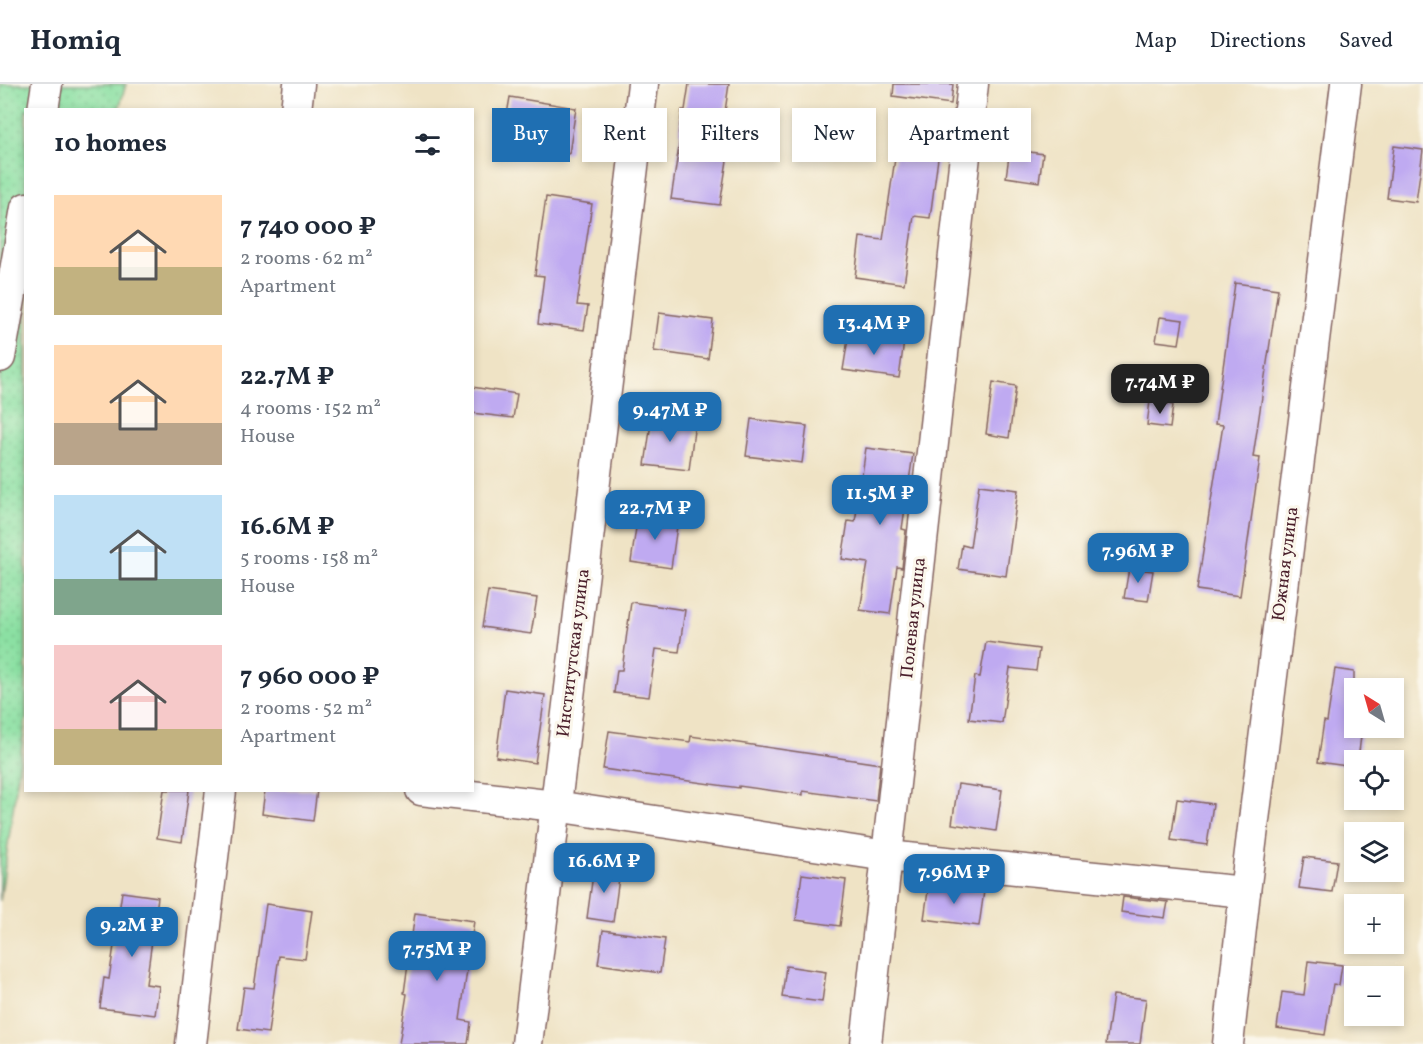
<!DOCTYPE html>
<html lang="en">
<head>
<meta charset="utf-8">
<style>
  body { margin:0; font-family:Vollkorn,serif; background:#f6f6f7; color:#1f2937; height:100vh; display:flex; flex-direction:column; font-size:22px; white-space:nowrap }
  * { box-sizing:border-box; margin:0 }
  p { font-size:20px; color:#747a83 }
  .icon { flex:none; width:33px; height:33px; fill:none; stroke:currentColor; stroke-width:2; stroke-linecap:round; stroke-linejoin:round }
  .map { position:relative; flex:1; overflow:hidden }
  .panel { position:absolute; left:24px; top:24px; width:450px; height:684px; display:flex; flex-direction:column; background:#fff; border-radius:0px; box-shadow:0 3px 9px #0003 }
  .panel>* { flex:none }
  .hud { position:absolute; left:492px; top:24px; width:570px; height:54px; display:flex; gap:12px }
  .needle { width:39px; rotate:323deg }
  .tools { position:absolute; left:1344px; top:594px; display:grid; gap:12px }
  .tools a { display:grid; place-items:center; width:60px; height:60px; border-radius:0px; background:#fff; box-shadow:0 3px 9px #0003; font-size:30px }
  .price { position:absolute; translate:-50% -51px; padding:0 14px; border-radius:12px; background:#1f6fb2; color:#fff; font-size:20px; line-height:39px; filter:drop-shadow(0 2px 3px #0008) }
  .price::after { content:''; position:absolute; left:50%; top:36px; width:18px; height:14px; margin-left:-9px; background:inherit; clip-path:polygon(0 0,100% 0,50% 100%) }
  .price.current { background:#222; color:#fff }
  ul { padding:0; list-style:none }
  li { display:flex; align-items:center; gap:18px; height:150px; padding:0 30px }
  li span { display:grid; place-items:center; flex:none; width:168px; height:120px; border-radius:0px; color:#555 }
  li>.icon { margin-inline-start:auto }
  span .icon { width:72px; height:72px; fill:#fffc; stroke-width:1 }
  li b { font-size:26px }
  h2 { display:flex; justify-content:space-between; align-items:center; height:72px; padding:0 30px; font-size:26px }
  .chip { padding:0 21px; border-radius:0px; background:#fff; box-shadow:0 3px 9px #0003; font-size:21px; line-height:54px }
  .chip.current { background:#1f6fb2; color:#fff }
  header { display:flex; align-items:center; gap:36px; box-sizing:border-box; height:84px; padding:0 30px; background:#fff; border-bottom:2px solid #e0e1e3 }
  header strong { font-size:28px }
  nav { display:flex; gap:33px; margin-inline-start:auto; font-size:21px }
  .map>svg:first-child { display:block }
  .park { fill:url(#park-dots); stroke:#6a8067; stroke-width:1.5 }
  .building { fill:#bfaaf1 }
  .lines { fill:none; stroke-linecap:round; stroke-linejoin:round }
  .minor-casing { stroke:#846461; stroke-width:33 }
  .minor { stroke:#fff; stroke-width:30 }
  .labels { text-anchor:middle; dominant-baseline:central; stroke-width:6; stroke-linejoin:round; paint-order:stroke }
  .street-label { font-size:18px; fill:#4a1f2b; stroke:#fbf7ec }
</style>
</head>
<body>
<header>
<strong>Homiq</strong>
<nav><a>Map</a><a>Directions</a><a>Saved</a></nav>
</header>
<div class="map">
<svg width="1423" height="960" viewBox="0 0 1423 960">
  <defs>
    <pattern id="park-dots" width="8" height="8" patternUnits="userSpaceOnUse" patternTransform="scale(1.5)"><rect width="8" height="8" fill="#8be0a3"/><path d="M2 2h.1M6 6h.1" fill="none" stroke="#79c08c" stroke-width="1.8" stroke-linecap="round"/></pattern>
  </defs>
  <rect width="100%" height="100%" fill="#fbf7ec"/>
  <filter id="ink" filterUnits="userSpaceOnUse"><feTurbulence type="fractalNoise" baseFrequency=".0167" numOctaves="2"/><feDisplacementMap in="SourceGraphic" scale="12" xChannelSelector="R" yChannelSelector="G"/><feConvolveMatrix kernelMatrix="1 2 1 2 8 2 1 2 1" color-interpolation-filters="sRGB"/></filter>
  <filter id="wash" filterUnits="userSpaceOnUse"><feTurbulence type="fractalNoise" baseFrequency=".008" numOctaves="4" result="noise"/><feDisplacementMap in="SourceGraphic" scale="24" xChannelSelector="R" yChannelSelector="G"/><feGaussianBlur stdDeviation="1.35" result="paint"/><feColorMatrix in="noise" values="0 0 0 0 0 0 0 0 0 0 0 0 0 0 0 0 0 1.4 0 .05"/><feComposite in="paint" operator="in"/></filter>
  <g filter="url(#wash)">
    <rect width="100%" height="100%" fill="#efe3c5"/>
    <!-- park -->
    <path class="park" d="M 0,0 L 126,0 L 119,25 L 26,26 L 26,634 L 0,817 Z"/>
    <g id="blocks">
      <!-- building -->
      <g class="building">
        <path d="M 689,0 L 729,0 L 719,68 L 728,70 L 720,121 L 671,115 L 681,49 L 679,49 L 682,26 L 685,26 Z"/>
        <path d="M 894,0 L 953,0 L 951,20 L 893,12 Z"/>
        <path d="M 510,13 L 576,24 L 569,70 L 502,59 Z"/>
        <path d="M 897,61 L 939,67 L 930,134 L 914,132 L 904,200 L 855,193 L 860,153 L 883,156 Z"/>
        <path d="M 1394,62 L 1423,66 L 1416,118 L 1387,114 Z"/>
        <path d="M 1010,65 L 1043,70 L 1039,98 L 1006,93 Z"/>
        <path d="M 546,113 L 592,120 L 577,221 L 588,222 L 584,246 L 538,240 L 544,192 L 535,191 Z"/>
        <path d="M 1235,199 L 1278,205 L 1253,373 L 1260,374 L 1240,512 L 1197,506 L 1223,341 L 1215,340 Z"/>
        <path d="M 659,229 L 713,236 L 708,275 L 654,267 Z"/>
        <path d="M 1160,233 L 1183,236 L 1179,260 L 1156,257 Z"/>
        <path d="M 849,249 L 904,257 L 899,294 L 843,286 Z"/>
        <path d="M 993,298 L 1016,302 L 1009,354 L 986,350 Z"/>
        <path d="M 472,303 L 517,310 L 513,334 L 472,329 Z"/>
        <path d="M 1150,317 L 1173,321 L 1170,344 L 1147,341 Z"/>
        <path d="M 652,332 L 695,338 L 689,386 L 645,381 Z"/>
        <path d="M 751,335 L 807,342 L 802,379 L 746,372 Z"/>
        <path d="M 866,364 L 913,370 L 902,445 L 906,446 L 902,484 L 897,483 L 890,530 L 860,526 L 868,479 L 842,475 L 848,437 L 855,438 Z"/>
        <path d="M 979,401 L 1018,406 L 1006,492 L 958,485 L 962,461 L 970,463 Z"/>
        <path d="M 638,430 L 678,435 L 671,484 L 631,478 Z"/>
        <path d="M 1129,484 L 1153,487 L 1148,517 L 1124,514 Z"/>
        <path d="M 488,507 L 537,514 L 531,550 L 482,543 Z"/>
        <path d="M 631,518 L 685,526 L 679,568 L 656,565 L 649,613 L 614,609 L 617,586 L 622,586 Z"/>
        <path d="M 986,558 L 1039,565 L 1036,587 L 1010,584 L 1002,639 L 969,635 L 975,592 L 980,593 Z"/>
        <path d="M 1335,585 L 1354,588 L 1354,644 L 1362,644 L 1358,676 L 1354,676 L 1354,683 L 1318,678 L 1324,637 L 1327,638 Z"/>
        <path d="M 505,605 L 545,611 L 535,679 L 496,673 Z"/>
        <path d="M 609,647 L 690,658 L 691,652 L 880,680 L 876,717 L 803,707 L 803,711 L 739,702 L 739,704 L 603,685 Z"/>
        <path d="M 958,700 L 1002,706 L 996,747 L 952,740 Z"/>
        <path d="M 164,706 L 189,706 L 182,758 L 157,754 Z"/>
        <path d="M 265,706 L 317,706 L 313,737 L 262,730 Z"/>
        <path d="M 1177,715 L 1213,720 L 1207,761 L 1171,756 Z"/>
        <path d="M 1304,773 L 1337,777 L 1332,808 L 1299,804 Z"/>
        <path d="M 594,783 L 620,787 L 613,838 L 587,834 Z"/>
        <path d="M 802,790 L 846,796 L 840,842 L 796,836 Z"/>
        <path d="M 929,800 L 984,807 L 979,842 L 924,835 Z"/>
        <path d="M 122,808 L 158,813 L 146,900 L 159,902 L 155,931 L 100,924 L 104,894 L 109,895 Z"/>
        <path d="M 1123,813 L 1168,818 L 1165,834 L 1121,828 Z"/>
        <path d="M 266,820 L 312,827 L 305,875 L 279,872 L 268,949 L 238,945 L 244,903 L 254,904 Z"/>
        <path d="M 415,829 L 474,837 L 460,936 L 471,938 L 468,960 L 399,960 L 407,910 L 404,909 Z"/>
        <path d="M 603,846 L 665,855 L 660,889 L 598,880 Z"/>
        <path d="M 1308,877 L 1342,881 L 1339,901 L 1333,900 L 1325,951 L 1277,944 L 1282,908 L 1304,911 Z"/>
        <path d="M 786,882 L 826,888 L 822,918 L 782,913 Z"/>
        <path d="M 1113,911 L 1146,915 L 1140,960 L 1106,960 Z"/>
      </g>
    </g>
  </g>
  <g filter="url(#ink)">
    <use href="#blocks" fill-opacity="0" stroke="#846461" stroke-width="1.5"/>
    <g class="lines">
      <!-- minor casing -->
      <g class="minor-casing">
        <g id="minor">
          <path d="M 43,26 L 47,0"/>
          <path d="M 296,26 L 299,0"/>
          <path d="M 0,273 L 26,124"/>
          <path d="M 421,706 L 555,722 L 887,772 L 1245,808"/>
          <path d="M 191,960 L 221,706"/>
          <path d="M 527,960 L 643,0"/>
          <path d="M 866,960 L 973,0"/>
          <path d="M 1228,960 L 1245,808 L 1346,0"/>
        </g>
      </g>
      <!-- minor -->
      <use href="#minor" class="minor"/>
    </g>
  </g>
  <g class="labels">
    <!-- street labels -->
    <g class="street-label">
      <text transform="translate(1286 480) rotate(-83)">Южная улица</text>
      <text transform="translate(914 534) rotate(-84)">Полевая улица</text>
      <text transform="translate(574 569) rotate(-83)">Институтская улица</text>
    </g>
  </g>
</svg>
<div class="tools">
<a><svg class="needle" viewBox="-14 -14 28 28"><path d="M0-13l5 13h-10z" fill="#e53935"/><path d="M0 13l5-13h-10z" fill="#747a83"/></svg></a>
<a><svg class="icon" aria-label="locate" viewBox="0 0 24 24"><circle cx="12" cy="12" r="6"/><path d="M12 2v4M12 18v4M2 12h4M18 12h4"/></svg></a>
<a><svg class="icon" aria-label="layers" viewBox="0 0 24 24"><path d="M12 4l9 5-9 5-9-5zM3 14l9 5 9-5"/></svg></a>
<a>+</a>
<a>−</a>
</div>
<b class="price" style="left:874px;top:272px">13.4M ₽</b>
<b class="price current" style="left:1160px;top:331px">7.74M ₽</b>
<b class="price" style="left:670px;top:359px">9.47M ₽</b>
<b class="price" style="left:880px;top:442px">11.5M ₽</b>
<b class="price" style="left:655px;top:457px">22.7M ₽</b>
<b class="price" style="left:1138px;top:500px">7.96M ₽</b>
<b class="price" style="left:604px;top:810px">16.6M ₽</b>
<b class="price" style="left:954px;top:821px">7.96M ₽</b>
<b class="price" style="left:132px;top:874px">9.2M ₽</b>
<b class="price" style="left:437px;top:898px">7.75M ₽</b>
<div class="hud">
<a class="chip current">Buy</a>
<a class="chip">Rent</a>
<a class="chip">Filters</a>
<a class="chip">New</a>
<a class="chip">Apartment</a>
</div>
<section class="panel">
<h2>10 homes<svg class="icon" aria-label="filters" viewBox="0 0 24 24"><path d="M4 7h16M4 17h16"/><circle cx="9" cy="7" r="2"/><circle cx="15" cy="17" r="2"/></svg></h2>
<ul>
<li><span style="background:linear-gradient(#ffd9b3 60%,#c2b280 0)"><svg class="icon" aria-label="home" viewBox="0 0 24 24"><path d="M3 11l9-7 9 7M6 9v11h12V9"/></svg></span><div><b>7 740 000 ₽</b><p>2 rooms · 62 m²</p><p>Apartment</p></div></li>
<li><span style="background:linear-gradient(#ffd9b3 65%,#b9a48a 0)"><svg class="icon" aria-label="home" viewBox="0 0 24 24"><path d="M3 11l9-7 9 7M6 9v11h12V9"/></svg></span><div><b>22.7M ₽</b><p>4 rooms · 152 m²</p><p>House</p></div></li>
<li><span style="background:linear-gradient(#bfe0f5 70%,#7fa58c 0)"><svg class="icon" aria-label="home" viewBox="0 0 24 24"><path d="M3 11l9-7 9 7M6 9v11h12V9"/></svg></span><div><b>16.6M ₽</b><p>5 rooms · 158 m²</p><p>House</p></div></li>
<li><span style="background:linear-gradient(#f6c9c9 70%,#c2b280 0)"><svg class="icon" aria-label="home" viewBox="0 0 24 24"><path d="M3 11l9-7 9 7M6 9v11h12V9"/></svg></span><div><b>7 960 000 ₽</b><p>2 rooms · 52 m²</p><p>Apartment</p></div></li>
</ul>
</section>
</div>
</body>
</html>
